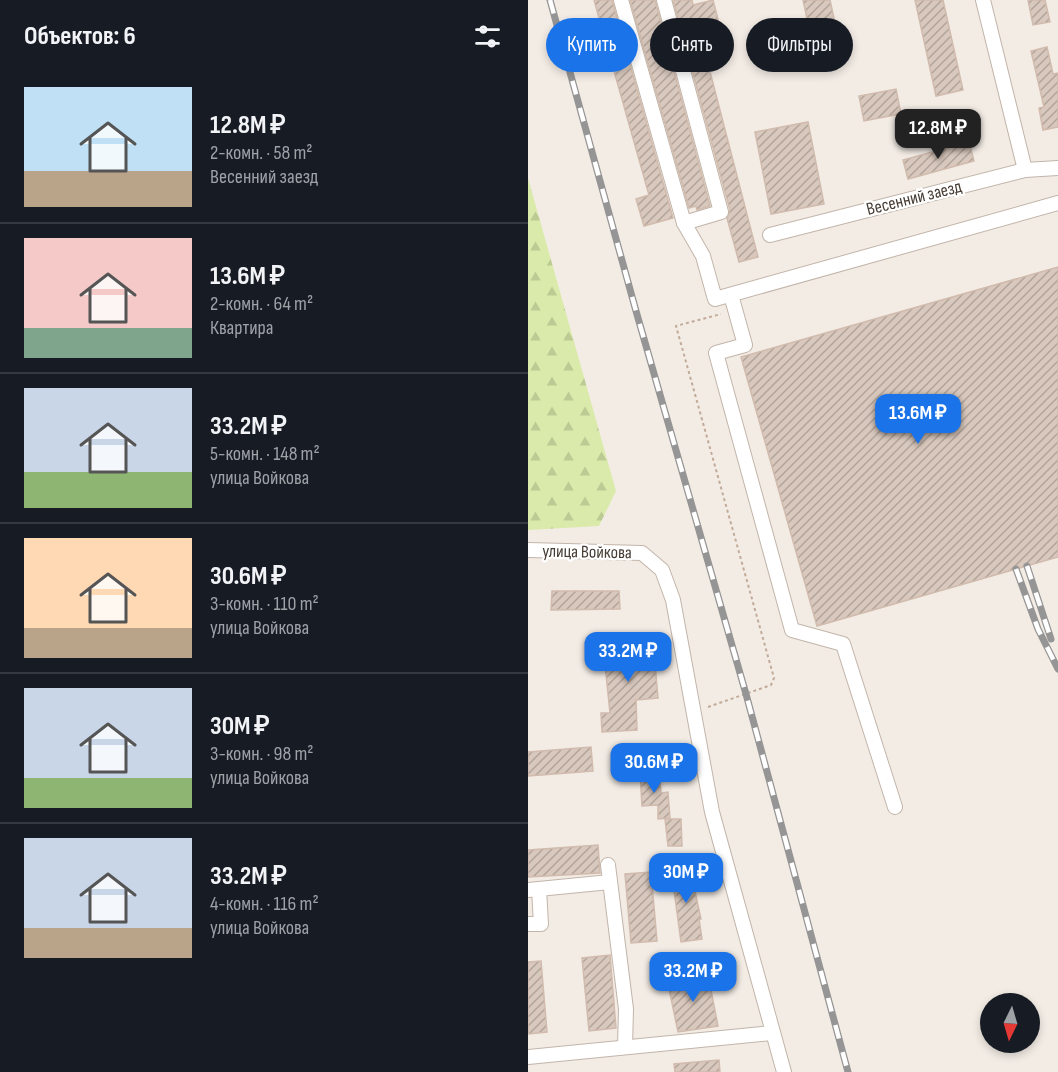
<!DOCTYPE html>
<html lang="ru">
<head>
<meta charset="utf-8">
<style>
  body { margin:0; font-family:"Sofia Sans Condensed",sans-serif; background:#20242c; color:#f1f3f6; height:100vh; display:flex; flex-direction:column; font-size:22px; white-space:nowrap }
  * { box-sizing:border-box; margin:0 }
  p { font-size:20px; color:#9ea1a6 }
  .icon { flex:none; width:33px; height:33px; fill:none; stroke:currentColor; stroke-width:2; stroke-linecap:round; stroke-linejoin:round }
  .map { position:relative; flex:1; overflow:hidden }
  .sheet { display:flex; flex-direction:column; background:#171b24; width:528px }
  .sheet>* { flex:none }
  .hud { position:absolute; left:18px; top:18px; width:422px; height:54px; display:flex; gap:12px }
  .needle { width:39px; rotate:185deg }
  .buttons { position:absolute; left:452px; top:993px; display:grid; gap:12px }
  .buttons a { display:grid; place-items:center; width:60px; height:60px; border-radius:50%; background:#171b24; box-shadow:0 3px 9px #0003; font-size:30px }
  .price { position:absolute; translate:-50% -51px; padding:0 14px; border-radius:12px; background:#1a73e8; color:#fff; font-size:20px; line-height:39px; filter:drop-shadow(0 2px 3px #0008) }
  .price::after { content:''; position:absolute; left:50%; top:36px; width:18px; height:14px; margin-left:-9px; background:inherit; clip-path:polygon(0 0,100% 0,50% 100%) }
  .price.on { background:#222; color:#fff }
  ul { padding:0; list-style:none }
  li { display:flex; align-items:center; gap:18px; height:150px; padding:0 24px }
  li+li { border-top:2px solid #363941 }
  li span { display:grid; place-items:center; flex:none; width:168px; height:120px; border-radius:0px; color:#555 }
  li>.icon { margin-inline-start:auto }
  span .icon { width:72px; height:72px; fill:#fffc; stroke-width:1 }
  li b { font-size:26px }
  h2 { display:flex; justify-content:space-between; align-items:center; height:72px; padding:0 24px; font-size:26px }
  .chip { padding:0 21px; border-radius:27px; background:#171b24; box-shadow:0 3px 9px #0003; font-size:21px; line-height:54px }
  .chip.on { background:#1a73e8; color:#fff }
  main { display:flex; flex:1; min-height:0 }
  .map>svg:first-child { display:block }
  .forest { fill:url(#forest-firs) }
  .building { fill:url(#building-hatch); stroke:#d1bbad; stroke-width:1.5 }
  .lines { fill:none; stroke-linecap:round; stroke-linejoin:round }
  .minor-casing { stroke:#c2b5aa; stroke-width:16 }
  .path { stroke:#c2aa98; stroke-width:2; stroke-dasharray:3 3; stroke-linecap:butt }
  .minor { stroke:#fff; stroke-width:14 }
  .rail-casing { stroke:#959595; stroke-width:7 }
  .rail { stroke:#fff; stroke-width:4.5; stroke-dasharray:14; stroke-linecap:butt }
  .labels { text-anchor:middle; dominant-baseline:central; stroke-width:4.5; stroke-linejoin:round; paint-order:stroke }
  .street-label { font-size:18px; fill:#463c34; stroke:#fff }
</style>
</head>
<body>
<main>
<section class="sheet">
<h2>Объектов: 6<svg class="icon" aria-label="filters" viewBox="0 0 24 24"><path d="M4 7h16M4 17h16"/><circle cx="9" cy="7" r="2"/><circle cx="15" cy="17" r="2"/></svg></h2>
<ul>
<li><span style="background:linear-gradient(#bfe0f5 70%,#b9a48a 0)"><svg class="icon" aria-label="home" viewBox="0 0 24 24"><path d="M3 11l9-7 9 7M6 9v11h12V9"/></svg></span><div><b>12.8M ₽</b><p>2-комн. · 58 m²</p><p>Весенний заезд</p></div></li>
<li><span style="background:linear-gradient(#f6c9c9 75%,#7fa58c 0)"><svg class="icon" aria-label="home" viewBox="0 0 24 24"><path d="M3 11l9-7 9 7M6 9v11h12V9"/></svg></span><div><b>13.6M ₽</b><p>2-комн. · 64 m²</p><p>Квартира</p></div></li>
<li><span style="background:linear-gradient(#c9d6e8 70%,#8fb573 0)"><svg class="icon" aria-label="home" viewBox="0 0 24 24"><path d="M3 11l9-7 9 7M6 9v11h12V9"/></svg></span><div><b>33.2M ₽</b><p>5-комн. · 148 m²</p><p>улица Войкова</p></div></li>
<li><span style="background:linear-gradient(#ffd9b3 75%,#b9a48a 0)"><svg class="icon" aria-label="home" viewBox="0 0 24 24"><path d="M3 11l9-7 9 7M6 9v11h12V9"/></svg></span><div><b>30.6M ₽</b><p>3-комн. · 110 m²</p><p>улица Войкова</p></div></li>
<li><span style="background:linear-gradient(#c9d6e8 75%,#8fb573 0)"><svg class="icon" aria-label="home" viewBox="0 0 24 24"><path d="M3 11l9-7 9 7M6 9v11h12V9"/></svg></span><div><b>30M ₽</b><p>3-комн. · 98 m²</p><p>улица Войкова</p></div></li>
<li><span style="background:linear-gradient(#c9d6e8 75%,#b9a48a 0)"><svg class="icon" aria-label="home" viewBox="0 0 24 24"><path d="M3 11l9-7 9 7M6 9v11h12V9"/></svg></span><div><b>33.2M ₽</b><p>4-комн. · 116 m²</p><p>улица Войкова</p></div></li>
</ul>
</section>
<div class="map">
<svg width="530" height="1072" viewBox="0 0 530 1072">
  <defs>
    <pattern id="forest-firs" width="22" height="20" patternUnits="userSpaceOnUse" patternTransform="scale(1.5)"><rect width="22" height="20" fill="#daeaab"/><path d="M5 1l3.5 6h-7zM16 11l3.5 6h-7z" fill="#bcca94"/></pattern>
    <pattern id="building-hatch" width="6" height="6" patternUnits="userSpaceOnUse" patternTransform="scale(1.5)"><rect width="6" height="6" fill="#d9c8bd"/><path d="M-1 1l2-2M0 6l6-6M5 7l2-2" fill="none" stroke="#b2a49a"/></pattern>
  </defs>
  <rect width="100%" height="100%" fill="#f3ece5"/>
  <!-- forest -->
  <path class="forest" d="M 0,178 L 88,491 L 71,526 L 0,530 Z"/>
  <!-- building -->
  <g class="building">
    <path d="M 66,0 L 84,0 L 145,218 L 116,226 L 108,199 L 121,195 Z"/>
    <path d="M 102,0 L 127,0 L 182,206 L 169,210 L 168,206 L 161,208 Z"/>
    <path d="M 145,0 L 164,0 L 165,5 L 185,0 L 192,27 L 172,33 L 230,257 L 211,262 L 199,218 L 202,210 Z"/>
    <path d="M 275,0 L 302,0 L 315,60 L 289,65 Z"/>
    <path d="M 387,0 L 415,0 L 435,90 L 408,96 Z"/>
    <path d="M 500,0 L 517,0 L 522,22 L 505,25 Z"/>
    <path d="M 519,47 L 525,74 L 530,73 L 530,127 L 515,130 L 511,108 L 516,107 L 503,51 Z"/>
    <path d="M 368,89 L 373,114 L 336,121 L 331,96 Z"/>
    <path d="M 280,122 L 296,204 L 243,214 L 227,132 Z"/>
    <path d="M 441,142 L 446,161 L 380,179 L 375,160 Z"/>
    <path d="M 530,267 L 530,557 L 289,626 L 213,357 Z"/>
    <path d="M 24,591 L 91,591 L 92,609 L 23,610 Z"/>
    <path d="M 125,640 L 130,698 L 108,700 L 109,730 L 74,732 L 73,713 L 82,713 L 75,645 Z"/>
    <path d="M 63,747 L 65,771 L 0,776 L 0,752 Z"/>
    <path d="M 131,771 L 133,793 L 140,792 L 142,818 L 130,819 L 130,805 L 114,806 L 112,772 Z"/>
    <path d="M 137,819 L 153,819 L 154,846 L 140,846 Z"/>
    <path d="M 70,845 L 72,873 L 0,877 L 0,850 Z"/>
    <path d="M 161,864 L 173,919 L 171,919 L 174,939 L 153,942 L 143,868 Z"/>
    <path d="M 123,872 L 129,941 L 103,943 L 97,874 Z"/>
    <path d="M 82,955 L 88,1028 L 61,1031 L 54,958 Z"/>
    <path d="M 13,961 L 19,1032 L 0,1034 L 0,962 Z"/>
    <path d="M 180,975 L 190,1026 L 150,1032 L 139,979 Z"/>
    <path d="M 191,1060 L 192,1072 L 147,1072 L 146,1064 Z"/>
  </g>
  <g class="lines">
    <!-- minor casing -->
    <g class="minor-casing">
      <g id="minor">
        <path d="M 93,0 L 156,223 L 175,256 L 187,299 L 530,203"/>
        <path d="M 136,0 L 193,212 L 156,223"/>
        <path d="M 455,0 L 497,170"/>
        <path d="M 242,235 L 497,170 L 530,168"/>
        <path d="M 203,295 L 217,345 L 188,353 L 264,630 L 315,644 L 367,807"/>
        <path d="M 0,550 L 114,553 L 134,570 L 145,600 L 184,812 L 256,1072"/>
        <path d="M 80,865 L 98,1009 L 97,1047"/>
        <path d="M 0,890 L 82,882"/>
        <path d="M 0,924 L 13,924 L 11,889"/>
        <path d="M 0,1057 L 244,1033"/>
      </g>
    </g>
    <!-- path -->
    <path class="path" d="M 180,707 L 243,685 L 246,678 L 148,326 L 193,314"/>
    <!-- minor -->
    <use href="#minor" class="minor"/>
    <!-- rail casing -->
    <g class="rail-casing">
      <g id="rail">
        <path d="M 22,0 L 108,311 L 218,694 L 320,1072"/>
        <path d="M 499,566 L 523,639"/>
        <path d="M 488,569 L 510,629 L 530,669"/>
      </g>
    </g>
    <!-- rail -->
    <use href="#rail" class="rail"/>
  </g>
  <g class="labels">
    <!-- street labels -->
    <g class="street-label">
      <text transform="translate(386 198) rotate(-14)">Весенний заезд</text>
      <text transform="translate(59 552) rotate(1)">улица Войкова</text>
    </g>
  </g>
</svg>
<div class="buttons">
<a><svg class="needle" viewBox="-14 -14 28 28"><path d="M0-13l5 13h-10z" fill="#e53935"/><path d="M0 13l5-13h-10z" fill="#9ea1a6"/></svg></a>
</div>
<b class="price on" style="left:410px;top:160px">12.8M ₽</b>
<b class="price" style="left:390px;top:445px">13.6M ₽</b>
<b class="price" style="left:100px;top:683px">33.2M ₽</b>
<b class="price" style="left:126px;top:794px">30.6M ₽</b>
<b class="price" style="left:158px;top:904px">30M ₽</b>
<b class="price" style="left:165px;top:1003px">33.2M ₽</b>
<div class="hud">
<a class="chip on">Купить</a>
<a class="chip">Снять</a>
<a class="chip">Фильтры</a>
</div>
</div>
</main>
</body>
</html>
